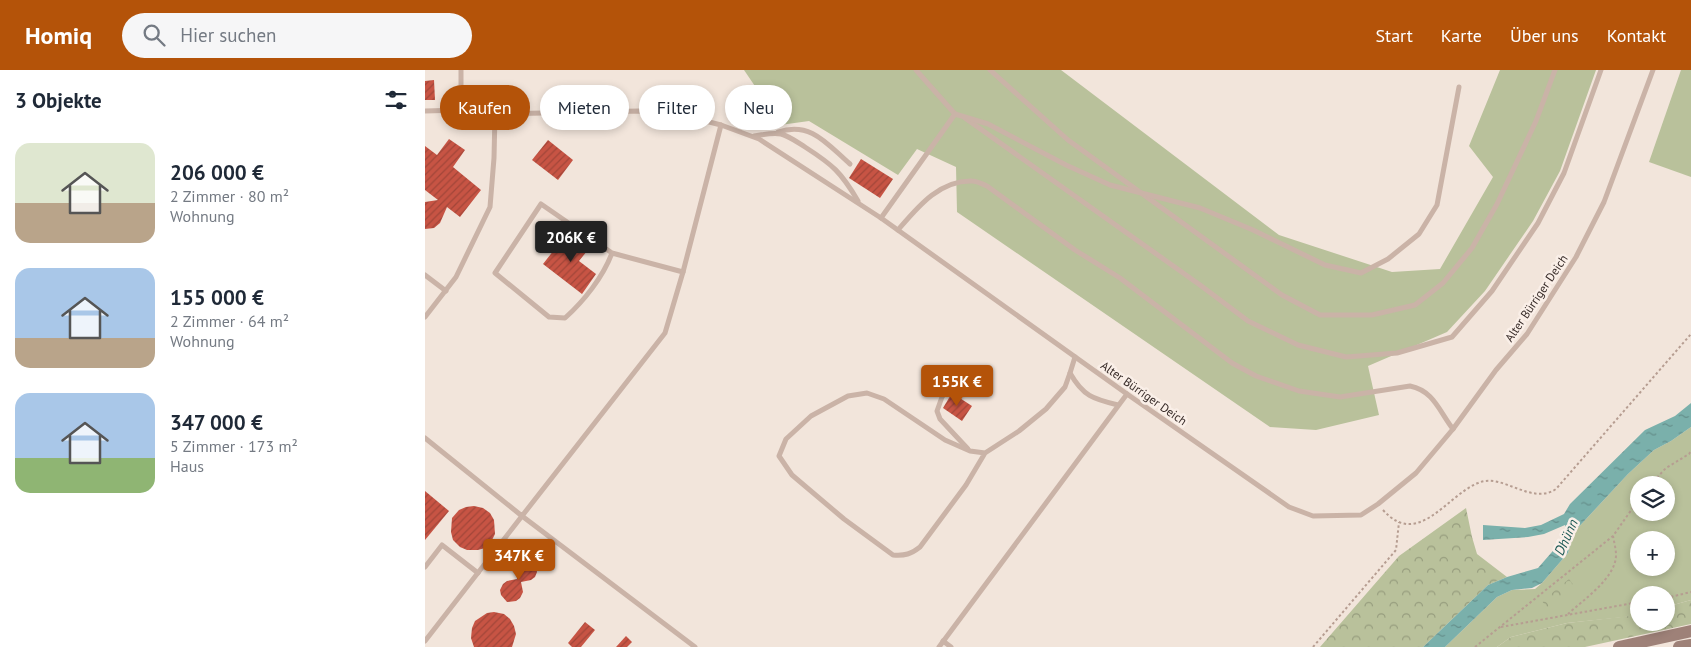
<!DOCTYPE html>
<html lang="de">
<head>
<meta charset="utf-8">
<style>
  body { margin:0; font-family:"PT Sans",sans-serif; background:#f6f6f7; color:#1f2937; height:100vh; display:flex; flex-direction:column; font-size:19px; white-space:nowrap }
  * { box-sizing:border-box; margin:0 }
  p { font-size:16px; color:#747a83 }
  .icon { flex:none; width:28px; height:28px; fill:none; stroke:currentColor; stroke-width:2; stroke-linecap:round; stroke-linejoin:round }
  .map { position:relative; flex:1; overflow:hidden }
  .sheet { display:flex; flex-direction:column; background:#fff; width:425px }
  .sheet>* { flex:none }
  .banner { position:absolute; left:15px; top:15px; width:475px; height:45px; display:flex; gap:10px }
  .fabs { position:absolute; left:1205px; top:406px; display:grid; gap:10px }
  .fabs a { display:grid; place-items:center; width:45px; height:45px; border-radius:50%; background:#fff; box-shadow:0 2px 8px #0003; font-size:25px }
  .price { position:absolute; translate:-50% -42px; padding:0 11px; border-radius:5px; background:#b45309; color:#fff; font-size:16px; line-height:32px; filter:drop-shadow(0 1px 2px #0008) }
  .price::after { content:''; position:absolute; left:50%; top:30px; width:15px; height:11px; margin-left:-8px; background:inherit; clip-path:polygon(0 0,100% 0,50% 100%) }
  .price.active { background:#222; color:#fff }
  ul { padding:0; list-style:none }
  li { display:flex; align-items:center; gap:15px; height:125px; padding:0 15px }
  li span { display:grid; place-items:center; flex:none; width:140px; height:100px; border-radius:15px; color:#555 }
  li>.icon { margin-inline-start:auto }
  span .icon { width:60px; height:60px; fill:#fffc; stroke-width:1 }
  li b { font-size:21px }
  h2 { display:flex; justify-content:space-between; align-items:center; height:60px; padding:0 15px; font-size:21px }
  .tag { padding:0 18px; border-radius:22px; background:#fff; box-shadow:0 2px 8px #0003; font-size:18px; line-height:45px }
  .tag.active { background:#b45309; color:#fff }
  header { display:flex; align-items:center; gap:30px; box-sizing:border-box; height:70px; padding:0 25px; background:#b45309; color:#fff }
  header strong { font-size:24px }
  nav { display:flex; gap:28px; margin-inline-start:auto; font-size:18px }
  .search { width:350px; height:45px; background:#f6f6f7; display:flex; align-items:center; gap:12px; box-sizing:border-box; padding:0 18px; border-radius:28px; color:#747a83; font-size:19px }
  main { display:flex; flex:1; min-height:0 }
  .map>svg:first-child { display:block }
  .grass { fill:#b9c19b; fill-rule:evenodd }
  .forest { fill:url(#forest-crowns) }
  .water { fill:url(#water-ripples) }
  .building { fill:url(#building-hatch) }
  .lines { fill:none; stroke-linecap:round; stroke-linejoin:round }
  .path { stroke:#b69d91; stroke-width:2; stroke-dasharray:2.5 2.5; stroke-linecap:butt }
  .lane { stroke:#cab3a7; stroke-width:5 }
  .secondary { stroke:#9e8178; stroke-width:12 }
  .labels { text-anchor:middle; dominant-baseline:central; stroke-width:5; stroke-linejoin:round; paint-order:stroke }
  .street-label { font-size:12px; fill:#372b28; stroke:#faefe8 }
  .water-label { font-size:14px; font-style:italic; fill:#1d5955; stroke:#faefe8 }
</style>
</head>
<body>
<header>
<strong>Homiq</strong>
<div class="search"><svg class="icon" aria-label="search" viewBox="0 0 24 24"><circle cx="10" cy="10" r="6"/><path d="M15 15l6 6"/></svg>Hier suchen</div>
<nav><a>Start</a><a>Karte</a><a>Über uns</a><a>Kontakt</a></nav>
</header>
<main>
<section class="sheet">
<h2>3 Objekte<svg class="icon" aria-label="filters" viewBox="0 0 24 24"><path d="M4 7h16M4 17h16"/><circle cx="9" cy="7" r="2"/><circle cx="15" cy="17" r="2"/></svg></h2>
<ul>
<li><span style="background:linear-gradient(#dfe7d0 60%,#b9a48a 0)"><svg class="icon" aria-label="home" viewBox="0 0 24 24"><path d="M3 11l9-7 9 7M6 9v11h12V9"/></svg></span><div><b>206 000 €</b><p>2 Zimmer · 80 m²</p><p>Wohnung</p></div></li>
<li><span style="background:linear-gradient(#a9c7e8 70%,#b9a48a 0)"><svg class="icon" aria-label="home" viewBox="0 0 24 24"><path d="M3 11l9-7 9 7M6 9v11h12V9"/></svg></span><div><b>155 000 €</b><p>2 Zimmer · 64 m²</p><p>Wohnung</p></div></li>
<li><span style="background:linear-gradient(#a9c7e8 65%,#8fb573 0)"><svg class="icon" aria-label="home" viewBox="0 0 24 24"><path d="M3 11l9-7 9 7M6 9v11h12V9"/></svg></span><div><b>347 000 €</b><p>5 Zimmer · 173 m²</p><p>Haus</p></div></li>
</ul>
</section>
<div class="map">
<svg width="1266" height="577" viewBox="0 0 1266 577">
  <defs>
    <pattern id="forest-crowns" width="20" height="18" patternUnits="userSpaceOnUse" patternTransform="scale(1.25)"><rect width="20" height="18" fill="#b9c19b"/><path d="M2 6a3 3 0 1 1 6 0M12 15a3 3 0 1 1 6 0" fill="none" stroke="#979d7e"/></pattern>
    <pattern id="water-ripples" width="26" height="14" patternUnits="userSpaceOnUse" patternTransform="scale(1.25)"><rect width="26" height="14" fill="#7ab0ab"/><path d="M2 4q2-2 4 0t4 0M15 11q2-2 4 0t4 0" fill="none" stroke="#658f8b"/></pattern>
    <pattern id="building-hatch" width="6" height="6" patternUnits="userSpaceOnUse" patternTransform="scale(1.25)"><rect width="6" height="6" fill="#c75444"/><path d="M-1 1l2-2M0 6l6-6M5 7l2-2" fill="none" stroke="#a24639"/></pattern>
  </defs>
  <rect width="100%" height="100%" fill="#f2e5db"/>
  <!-- grass -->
  <g class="grass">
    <path d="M 319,0 L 636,0 L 854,165 L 967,202 L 1015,199 L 1068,107 L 1044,76 L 1075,0 L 1171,0 L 1135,101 L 1108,151 L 1060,221 L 1022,262 L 943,296 L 954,345 L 891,360 L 845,357 L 532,142 L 531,97 L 492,79 L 473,105 L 384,51 L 327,59 L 338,28 Z"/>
    <path d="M 1256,0 L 1266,0 L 1266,107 L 1224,92 Z"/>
    <path d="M 1266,357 L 1266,530 L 1241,537 L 1241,525 L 1214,525 L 1214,545 L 1209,546 L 1142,553 L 1086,567 L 1072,577 L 1020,577 L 1072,527 L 1087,520 L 1110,519 L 1117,513 L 1143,483 L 1149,462 L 1203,404 L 1229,380 L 1246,371 ZM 1214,415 L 1241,415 L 1241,442 L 1214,442 ZM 1214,470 L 1241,470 L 1241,498 L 1214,498 Z"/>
  </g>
  <!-- forest -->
  <g class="forest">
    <path d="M 1041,438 L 1047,467 L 1052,484 L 1082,507 L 1063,515 L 998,577 L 895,577 L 974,486 Z"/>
    <path d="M 1144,509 L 1150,517 L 1150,525 L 1122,538 L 1117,531 Z"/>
    <path d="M 1266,530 L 1266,554 L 1160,577 L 1072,577 L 1086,567 L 1142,553 L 1214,545 L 1214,552 L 1241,552 L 1241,537 Z"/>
  </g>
  <!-- water -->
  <path class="water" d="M 1266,333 L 1266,357 L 1246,371 L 1229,380 L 1203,404 L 1149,462 L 1143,483 L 1117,513 L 1107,518 L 1087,520 L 1072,527 L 1020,577 L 998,577 L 1063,515 L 1082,507 L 1113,498 L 1133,475 L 1141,458 L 1140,455 L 1119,464 L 1103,467 L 1058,470 L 1058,455 L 1100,458 L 1116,455 L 1139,444 L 1145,434 L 1220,360 L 1250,346 Z"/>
  <!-- building -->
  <g class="building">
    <path d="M 9,10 L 10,30 L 0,30 L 0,11 Z"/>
    <path d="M 24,69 L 40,80 L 28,97 L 56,120 L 35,147 L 22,137 L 15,153 L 9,158 L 0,159 L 0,132 L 13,130 L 0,120 L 0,76 L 12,85 Z"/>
    <path d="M 123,70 L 148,90 L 133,110 L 107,90 Z"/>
    <path d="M 436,89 L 468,109 L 455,128 L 424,108 Z"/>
    <path d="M 149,163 L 166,176 L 154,191 L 171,204 L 157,224 L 118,194 L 140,166 L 144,169 Z"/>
    <path d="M 527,323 L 547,336 L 537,351 L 518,338 Z"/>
    <path d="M 0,421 L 24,441 L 0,470 Z"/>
    <path d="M 49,436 L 58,438 L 65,443 L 69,450 L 70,464 L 66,472 L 60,478 L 53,480 L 42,480 L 35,477 L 28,470 L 26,462 L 27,448 L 34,440 L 41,437 Z"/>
    <path d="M 103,490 L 108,492 L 111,496 L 112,502 L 110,507 L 106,510 L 96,512 L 98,522 L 95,528 L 91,531 L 82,532 L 76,525 L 75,520 L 78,514 L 82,511 L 92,509 L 91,499 L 93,494 L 97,491 Z"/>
    <path d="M 69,542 L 79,544 L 85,549 L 89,556 L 91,564 L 87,577 L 49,577 L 46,568 L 47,558 L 50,551 L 62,543 Z"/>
    <path d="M 160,552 L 170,560 L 156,577 L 147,577 L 143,573 Z"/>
    <path d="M 201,566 L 207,572 L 202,577 L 191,577 Z"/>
  </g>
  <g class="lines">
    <!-- path -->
    <g class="path">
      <path d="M 1225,415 L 1241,398 L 1264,384 L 1266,381"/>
      <path d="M 958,440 C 993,479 1021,426 1053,413 C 1077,402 1106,436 1131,419 L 1266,264"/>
      <path d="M 1241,528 L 1266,522"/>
      <path d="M 1143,544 C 1158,530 1191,508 1191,485 C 1191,479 1189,472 1188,466"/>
      <path d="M 1076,557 L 1214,532"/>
      <path d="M 888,577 L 971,480 L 974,452"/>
      <path d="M 1050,577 L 1188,466 L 1214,429"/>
    </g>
    <!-- lane -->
    <g class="lane">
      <path d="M 36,0 L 36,40"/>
      <path d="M 491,0 L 530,44"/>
      <path d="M 565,0 L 643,70 L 857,225 L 895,245 L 947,245 L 990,235 L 1018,213 L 1047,178 L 1072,134 L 1111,51 L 1130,0"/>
      <path d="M 0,41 L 36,40 L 70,44 L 214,41 L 253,44 L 296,55 L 334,69 L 456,148 L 702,324 L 864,437 L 888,446 L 936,445 L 953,434 L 991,403 L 1028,359 L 1071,300 L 1102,264 L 1151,187 L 1179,132 L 1228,0"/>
      <path d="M 540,48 L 775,215 L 823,251 L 873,275 L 921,287 L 972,283 L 1027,267 L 1067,221 L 1113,153 L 1139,103 L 1176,0"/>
      <path d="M 353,62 C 386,51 402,74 425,94"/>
      <path d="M 329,66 C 338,65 347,62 356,64 C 364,66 372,72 380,77 C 408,95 416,102 433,131"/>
      <path d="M 456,148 L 530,44 L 563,54 L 641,95 L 685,115 L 775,138 L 828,160 L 900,195 L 936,203 L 963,189 L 994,164 L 1012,135 L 1034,17"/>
      <path d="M 473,160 C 492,138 514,110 547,111 C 552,111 557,114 562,116 L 650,180 L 695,208 L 807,293 L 831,306 L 874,321 L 915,327 L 985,316 C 1009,321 1014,341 1028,359"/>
      <path d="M 187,183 C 178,207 159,231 140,248 L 124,247 L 70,203 L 116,134 L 187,183 L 258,202"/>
      <path d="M 0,205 L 21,221"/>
      <path d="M 0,247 L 31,207 L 65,137 L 69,88 L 70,44"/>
      <path d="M 650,287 L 645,303 C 658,326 668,329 693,335"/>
      <path d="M 532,305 L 517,327 L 512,341 L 515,349 L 543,379"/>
      <path d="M 0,368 L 97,446 L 240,263 L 258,202 L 296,55"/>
      <path d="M 560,383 L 545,381 L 520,370 L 459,329 L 442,323 L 423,326 L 386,346 L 361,369 L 354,386 L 367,405 L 419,449 L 468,485 C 480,486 486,484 495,477 L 541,415 L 560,383 L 594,361 L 621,339 L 640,317 L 645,303"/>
      <path d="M 0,497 L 17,475 L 53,503"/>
      <path d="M 0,571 L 97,446 L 270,577"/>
      <path d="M 518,571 L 526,577"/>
      <path d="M 514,577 L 702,324"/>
    </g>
    <!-- secondary -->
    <g class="secondary">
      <path d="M 1194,577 L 1266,561"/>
      <path d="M 1254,577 L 1266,575"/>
    </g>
  </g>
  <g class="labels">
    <!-- street labels -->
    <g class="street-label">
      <text transform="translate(1111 228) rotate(-56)">Alter Bürriger Deich</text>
      <text transform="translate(719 323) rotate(35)">Alter Bürriger Deich</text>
    </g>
    <!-- water labels -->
    <g class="water-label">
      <text transform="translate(1141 467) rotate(-66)">Dhünn</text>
    </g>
  </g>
</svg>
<div class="fabs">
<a><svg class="icon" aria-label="layers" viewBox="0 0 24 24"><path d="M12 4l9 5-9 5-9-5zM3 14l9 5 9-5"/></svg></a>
<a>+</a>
<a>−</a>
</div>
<b class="price active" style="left:146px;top:193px">206K €</b>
<b class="price" style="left:532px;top:337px">155K €</b>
<b class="price" style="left:94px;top:511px">347K €</b>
<div class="banner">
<a class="tag active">Kaufen</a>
<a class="tag">Mieten</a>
<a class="tag">Filter</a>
<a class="tag">Neu</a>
</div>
</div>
</main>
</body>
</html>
